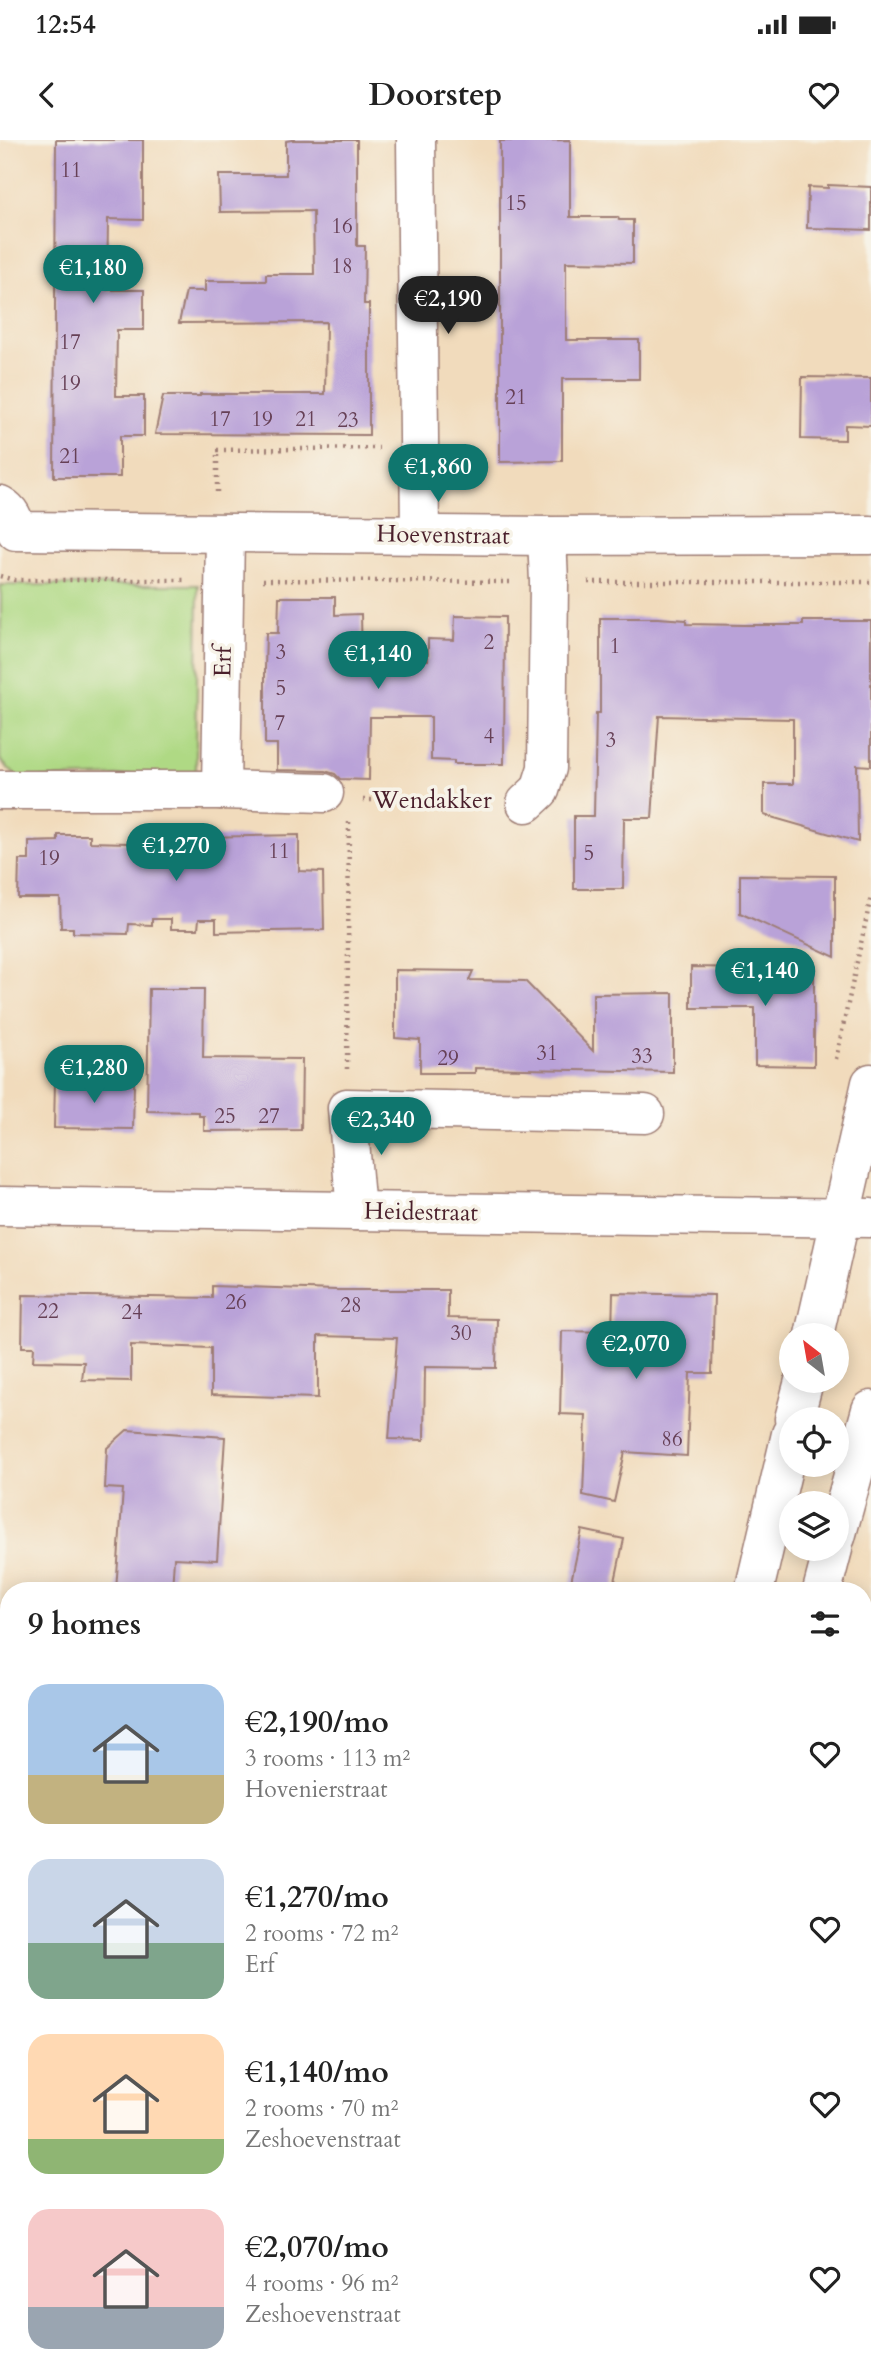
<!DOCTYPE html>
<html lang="en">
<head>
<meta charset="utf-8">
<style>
  body { margin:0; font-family:Cardo,serif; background:#f2f2f2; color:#222; height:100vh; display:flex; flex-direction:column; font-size:26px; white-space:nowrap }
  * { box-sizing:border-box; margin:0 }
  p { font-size:23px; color:#767676 }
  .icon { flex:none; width:38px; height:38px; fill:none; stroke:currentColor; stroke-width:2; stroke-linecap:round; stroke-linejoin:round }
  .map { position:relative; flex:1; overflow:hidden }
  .drawer { position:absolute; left:0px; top:1442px; width:872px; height:798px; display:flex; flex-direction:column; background:#fff; border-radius:28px 28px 0 0; box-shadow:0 4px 18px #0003 }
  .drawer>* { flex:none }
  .needle { width:46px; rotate:329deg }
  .tools { position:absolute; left:779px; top:1183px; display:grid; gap:14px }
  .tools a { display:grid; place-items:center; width:70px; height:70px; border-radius:50%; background:#fff; box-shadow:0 4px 18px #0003; font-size:35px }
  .price { position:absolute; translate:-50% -60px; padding:0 16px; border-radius:24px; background:#0f766e; color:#fff; font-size:23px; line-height:46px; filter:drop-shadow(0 2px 4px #0008) }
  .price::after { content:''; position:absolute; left:50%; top:42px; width:21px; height:16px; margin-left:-10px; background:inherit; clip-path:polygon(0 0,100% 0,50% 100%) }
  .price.active { background:#222; color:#fff }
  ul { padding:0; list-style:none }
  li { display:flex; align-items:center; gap:21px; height:175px; padding:0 28px }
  li span { display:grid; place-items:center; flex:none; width:196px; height:140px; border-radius:21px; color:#555 }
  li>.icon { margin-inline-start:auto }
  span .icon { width:84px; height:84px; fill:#fffc; stroke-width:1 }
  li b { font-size:30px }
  h2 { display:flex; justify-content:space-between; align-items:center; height:84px; padding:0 28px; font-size:30px }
  .status { display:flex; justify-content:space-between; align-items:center; height:49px; padding:0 35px; background:#fff; direction:ltr }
  .status svg { height:19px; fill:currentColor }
  header { display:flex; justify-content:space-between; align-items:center; height:91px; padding:0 28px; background:#fff; font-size:32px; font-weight:800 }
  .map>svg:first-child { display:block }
  .green { fill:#afd984; stroke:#7c7c58; stroke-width:2 }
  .building { fill:#b9a2d8 }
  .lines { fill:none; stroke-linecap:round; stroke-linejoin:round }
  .minor-casing { stroke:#9e7d74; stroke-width:41 }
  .path { stroke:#9e7d74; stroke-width:4.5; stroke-dasharray:2 5; stroke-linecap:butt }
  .minor { stroke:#fff; stroke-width:38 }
  .labels { text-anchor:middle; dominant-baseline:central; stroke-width:7; stroke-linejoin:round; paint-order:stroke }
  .number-label { font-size:21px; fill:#664056 }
  .street-label { font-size:24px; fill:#4a1f2b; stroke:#f7f3e8 }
</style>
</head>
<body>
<div class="status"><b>12:54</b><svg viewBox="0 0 49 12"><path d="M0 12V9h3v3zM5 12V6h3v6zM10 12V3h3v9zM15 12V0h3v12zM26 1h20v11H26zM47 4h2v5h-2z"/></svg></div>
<header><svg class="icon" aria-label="back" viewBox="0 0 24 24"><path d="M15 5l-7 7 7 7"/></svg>Doorstep<svg class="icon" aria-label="heart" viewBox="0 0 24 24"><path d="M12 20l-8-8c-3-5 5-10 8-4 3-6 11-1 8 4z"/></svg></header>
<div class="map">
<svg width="871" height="2240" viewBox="0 0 871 2240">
  <rect width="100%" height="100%" fill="#f7f3e8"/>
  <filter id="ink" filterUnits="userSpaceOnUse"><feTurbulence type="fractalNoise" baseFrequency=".0143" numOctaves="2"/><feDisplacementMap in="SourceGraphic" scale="14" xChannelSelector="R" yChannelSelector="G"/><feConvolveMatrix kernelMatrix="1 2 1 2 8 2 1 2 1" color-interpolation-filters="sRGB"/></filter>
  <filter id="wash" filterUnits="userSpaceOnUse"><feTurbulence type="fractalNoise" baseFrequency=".00686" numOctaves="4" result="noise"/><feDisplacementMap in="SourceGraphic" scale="28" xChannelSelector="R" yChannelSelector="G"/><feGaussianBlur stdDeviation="1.57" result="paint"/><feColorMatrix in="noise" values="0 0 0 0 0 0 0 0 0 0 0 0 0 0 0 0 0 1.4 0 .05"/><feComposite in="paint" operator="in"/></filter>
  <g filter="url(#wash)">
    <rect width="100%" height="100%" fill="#f1dbbc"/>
    <!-- green -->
    <path class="green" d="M 1,445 L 198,445 L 196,634 L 19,639 L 0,620 Z"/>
    <g id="blocks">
      <!-- building -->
      <g class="building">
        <path d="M 56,0 L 143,0 L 143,80 L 108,79 L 107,150 L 144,150 L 144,190 L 117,190 L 116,256 L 144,256 L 144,296 L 120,296 L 120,337 L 54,337 Z"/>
        <path d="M 292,0 L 357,0 L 357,106 L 365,106 L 364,164 L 369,164 L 369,295 L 155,294 L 163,256 L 200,256 L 200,254 L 325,254 L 326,182 L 179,183 L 186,151 L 205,151 L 205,141 L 266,141 L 266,134 L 314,134 L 313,71 L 220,72 L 219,35 L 286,35 L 286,1 Z"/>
        <path d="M 570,0 L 570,77 L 618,77 L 619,80 L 633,80 L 633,123 L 566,122 L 566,200 L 639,200 L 639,239 L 562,239 L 562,321 L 500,322 L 500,1 Z"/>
        <path d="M 828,45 L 871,47 L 871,90 L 807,88 L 808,47 L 828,48 Z"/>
        <path d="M 802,237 L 871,238 L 871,286 L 845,285 L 845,300 L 801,299 Z"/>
        <path d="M 279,457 L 335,457 L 335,475 L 361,474 L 362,521 L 428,520 L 428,499 L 454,500 L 455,476 L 505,477 L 504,624 L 454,624 L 454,621 L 431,620 L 431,577 L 370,577 L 369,640 L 340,639 L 335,634 L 325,631 L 277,630 L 277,604 L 265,604 L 265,529 L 266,493 L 278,493 Z"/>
        <path d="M 600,478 L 658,478 L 686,480 L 686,484 L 744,485 L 803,485 L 803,481 L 871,481 L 871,626 L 857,625 L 858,702 L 764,675 L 764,644 L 793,644 L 793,579 L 659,576 L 652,678 L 624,678 L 623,749 L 574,749 L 574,676 L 594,676 L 596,573 L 600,573 Z"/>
        <path d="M 58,695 L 90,695 L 90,702 L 169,704 L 169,695 L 200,697 L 299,695 L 299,731 L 323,732 L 324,790 L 216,792 L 216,779 L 199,779 L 198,789 L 171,789 L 171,779 L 152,779 L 152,785 L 129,784 L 128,794 L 73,793 L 73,788 L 61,788 L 60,758 L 18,758 L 19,720 L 29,720 L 29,702 L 58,701 Z"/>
        <path d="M 740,735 L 835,736 L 835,817 L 740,773 Z"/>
        <path d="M 691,827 L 814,829 L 814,926 L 755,925 L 755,868 L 691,868 Z"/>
        <path d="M 395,830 L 473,831 L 469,840 L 525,841 L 593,911 L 593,854 L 673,853 L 673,932 L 475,928 L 475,933 L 420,933 L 420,900 L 395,898 Z"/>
        <path d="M 149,849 L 204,849 L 203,918 L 302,919 L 301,990 L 204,991 L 204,976 L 199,976 L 199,972 L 147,971 Z"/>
        <path d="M 55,941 L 134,943 L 133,989 L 54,988 Z"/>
        <path d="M 212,1146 L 336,1150 L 448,1150 L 448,1178 L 497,1179 L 496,1228 L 425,1227 L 424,1300 L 389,1299 L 397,1198 L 318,1196 L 318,1258 L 211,1255 L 211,1208 L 131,1205 L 131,1241 L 82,1240 L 84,1222 L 33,1221 L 34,1207 L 22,1207 L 23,1155 L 212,1158 Z"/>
        <path d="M 613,1153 L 714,1155 L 712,1233 L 690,1233 L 687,1316 L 625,1312 L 614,1362 L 583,1355 L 586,1275 L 560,1274 L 562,1191 L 612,1192 Z"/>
        <path d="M 127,1290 L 225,1297 L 217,1420 L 174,1418 L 172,1451 L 116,1451 L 123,1349 L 105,1348 L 107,1308 Z"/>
        <path d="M 582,1390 L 624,1399 L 613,1451 L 569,1451 Z"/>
      </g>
    </g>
  </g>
  <g filter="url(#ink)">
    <use href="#blocks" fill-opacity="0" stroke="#9e7d74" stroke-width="2"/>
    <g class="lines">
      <!-- minor casing -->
      <g class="minor-casing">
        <g id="minor">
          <path d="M 416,0 L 420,394"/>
          <path d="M 0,365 C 11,371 14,379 16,391 L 547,396 L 871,395"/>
          <path d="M 0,650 L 221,650 L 225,393"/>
          <path d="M 221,650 L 324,653"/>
          <path d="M 526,663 L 540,650 L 547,628 L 549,442 L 547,396"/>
          <path d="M 0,1066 L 871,1078"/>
          <path d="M 356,1071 L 347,968 L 645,974"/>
          <path d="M 814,1195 L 871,943"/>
          <path d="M 794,1279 L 804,1241"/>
          <path d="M 836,1397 L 871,1270"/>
          <path d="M 754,1451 L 791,1294"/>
          <path d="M 822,1451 L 833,1409"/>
          <path d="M 0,1793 L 9,1793"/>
          <path d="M 863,2165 L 871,2175"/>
        </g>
      </g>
      <!-- path -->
      <g class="path">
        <path d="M 217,352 L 217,310 L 379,308"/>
        <path d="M 0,436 L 14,440 L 184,440"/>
        <path d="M 263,440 L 510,442"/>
        <path d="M 588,442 L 871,442"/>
        <path d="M 363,660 L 488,661"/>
        <path d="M 836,919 L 871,757"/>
        <path d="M 347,929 L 349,682"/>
        <path d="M 47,2240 L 48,2231"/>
      </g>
      <!-- minor -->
      <use href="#minor" class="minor"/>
    </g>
  </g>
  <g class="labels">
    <!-- number labels -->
    <g class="number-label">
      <text x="71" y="30">11</text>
      <text x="516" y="63">15</text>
      <text x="342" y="86">16</text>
      <text x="342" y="126">18</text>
      <text x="70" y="202">17</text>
      <text x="70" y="243">19</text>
      <text x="516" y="257">21</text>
      <text x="220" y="279">17</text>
      <text x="262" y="279">19</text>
      <text x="306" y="279">21</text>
      <text x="348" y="280">23</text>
      <text x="70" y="316">21</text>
      <text x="489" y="502">2</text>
      <text x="615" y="506">1</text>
      <text x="281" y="512">3</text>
      <text x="281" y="548">5</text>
      <text x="280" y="583">7</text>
      <text x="489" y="596">4</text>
      <text x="611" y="600">3</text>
      <text x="279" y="711">11</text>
      <text x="589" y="713">5</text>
      <text x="49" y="718">19</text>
      <text x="547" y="913">31</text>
      <text x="642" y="916">33</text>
      <text x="448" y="918">29</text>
      <text x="225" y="976">25</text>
      <text x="269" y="976">27</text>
      <text x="236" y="1162">26</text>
      <text x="351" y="1165">28</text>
      <text x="48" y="1171">22</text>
      <text x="132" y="1172">24</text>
      <text x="461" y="1193">30</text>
      <text x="672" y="1299">86</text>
    </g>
    <!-- street labels -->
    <g class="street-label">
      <text transform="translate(443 395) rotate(1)">Hoevenstraat</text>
      <text transform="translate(223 522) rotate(-89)">Erf</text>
      <text x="432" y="660">Wendakker</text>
      <text transform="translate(421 1072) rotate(1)">Heidestraat</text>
    </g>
  </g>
</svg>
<div class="tools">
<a><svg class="needle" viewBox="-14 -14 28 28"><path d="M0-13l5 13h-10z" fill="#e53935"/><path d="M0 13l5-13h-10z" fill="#767676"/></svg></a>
<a><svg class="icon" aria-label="locate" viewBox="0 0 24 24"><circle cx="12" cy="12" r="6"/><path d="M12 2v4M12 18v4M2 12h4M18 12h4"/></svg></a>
<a><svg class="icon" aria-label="layers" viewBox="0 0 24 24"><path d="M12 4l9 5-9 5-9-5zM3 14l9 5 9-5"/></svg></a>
</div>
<b class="price" style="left:93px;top:165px">€1,180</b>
<b class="price active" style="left:448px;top:196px">€2,190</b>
<b class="price" style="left:438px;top:364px">€1,860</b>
<b class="price" style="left:378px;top:551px">€1,140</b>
<b class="price" style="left:176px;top:743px">€1,270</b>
<b class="price" style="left:765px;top:868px">€1,140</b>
<b class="price" style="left:94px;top:965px">€1,280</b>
<b class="price" style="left:381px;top:1017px">€2,340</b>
<b class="price" style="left:636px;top:1241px">€2,070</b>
<section class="drawer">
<h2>9 homes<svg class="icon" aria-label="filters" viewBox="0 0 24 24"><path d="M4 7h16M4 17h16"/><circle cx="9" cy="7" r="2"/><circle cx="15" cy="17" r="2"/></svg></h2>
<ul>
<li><span style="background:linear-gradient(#a9c7e8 65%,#c2b280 0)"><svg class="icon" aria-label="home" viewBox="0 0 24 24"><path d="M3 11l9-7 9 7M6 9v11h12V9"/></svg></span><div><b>€2,190/mo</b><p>3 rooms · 113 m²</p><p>Hovenierstraat</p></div><svg class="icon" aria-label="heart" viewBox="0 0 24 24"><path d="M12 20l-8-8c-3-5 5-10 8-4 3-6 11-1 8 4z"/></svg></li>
<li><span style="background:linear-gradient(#c9d6e8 60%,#7fa58c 0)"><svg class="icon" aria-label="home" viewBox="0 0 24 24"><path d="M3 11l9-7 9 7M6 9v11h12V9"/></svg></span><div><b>€1,270/mo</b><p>2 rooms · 72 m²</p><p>Erf</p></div><svg class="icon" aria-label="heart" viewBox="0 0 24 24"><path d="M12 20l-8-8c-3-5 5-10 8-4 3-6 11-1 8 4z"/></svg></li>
<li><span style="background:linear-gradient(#ffd9b3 75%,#8fb573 0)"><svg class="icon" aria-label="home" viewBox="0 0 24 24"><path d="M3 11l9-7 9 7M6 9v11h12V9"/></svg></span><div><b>€1,140/mo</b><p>2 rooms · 70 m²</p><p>Zeshoevenstraat</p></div><svg class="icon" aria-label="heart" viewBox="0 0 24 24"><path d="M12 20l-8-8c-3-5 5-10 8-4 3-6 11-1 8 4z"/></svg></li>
<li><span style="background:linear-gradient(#f6c9c9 70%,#9aa5b1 0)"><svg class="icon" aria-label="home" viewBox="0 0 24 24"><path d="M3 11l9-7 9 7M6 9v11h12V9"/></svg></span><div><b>€2,070/mo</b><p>4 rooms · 96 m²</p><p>Zeshoevenstraat</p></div><svg class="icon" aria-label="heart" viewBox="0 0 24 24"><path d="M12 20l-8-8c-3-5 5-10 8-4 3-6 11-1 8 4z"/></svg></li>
</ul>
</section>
</div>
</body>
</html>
